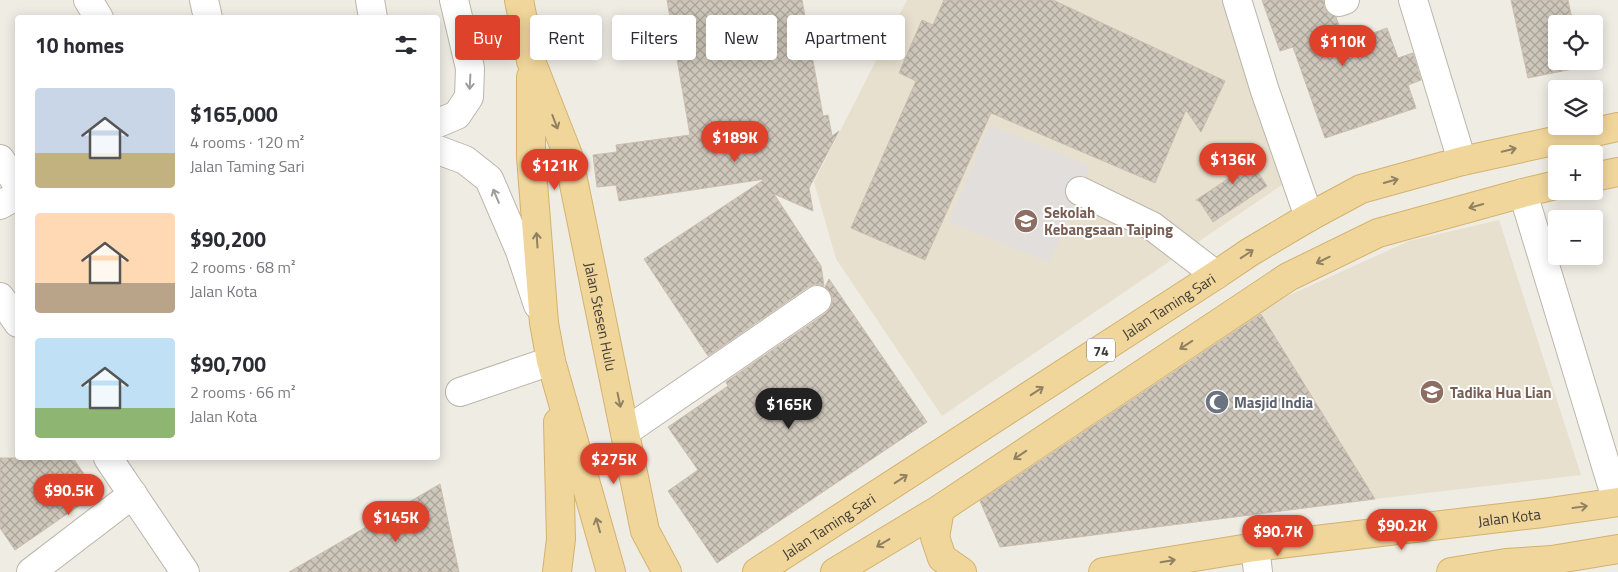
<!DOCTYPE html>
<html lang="en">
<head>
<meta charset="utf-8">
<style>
  body { margin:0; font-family:"Titillium Web",sans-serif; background:#f7f7f7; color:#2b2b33; height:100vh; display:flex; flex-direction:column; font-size:19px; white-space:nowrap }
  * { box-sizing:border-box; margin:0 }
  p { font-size:16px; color:#7c7c81 }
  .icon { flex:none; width:28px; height:28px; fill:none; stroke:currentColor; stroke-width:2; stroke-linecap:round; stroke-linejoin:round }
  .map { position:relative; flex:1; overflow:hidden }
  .drawer { position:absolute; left:15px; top:15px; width:425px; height:445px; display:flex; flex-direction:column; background:#fff; border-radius:5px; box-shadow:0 2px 12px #0003 }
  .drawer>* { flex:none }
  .guide { position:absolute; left:455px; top:15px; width:475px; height:45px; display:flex; gap:10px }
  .controls { position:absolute; left:1548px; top:15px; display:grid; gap:10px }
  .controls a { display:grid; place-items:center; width:55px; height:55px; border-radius:5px; background:#fff; box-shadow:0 2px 12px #0003; font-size:25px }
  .price { position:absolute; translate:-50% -42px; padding:0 11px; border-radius:18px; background:#df422b; color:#fff; font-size:16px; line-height:32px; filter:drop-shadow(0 1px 2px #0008) }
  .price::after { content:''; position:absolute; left:50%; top:30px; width:15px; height:11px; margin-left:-8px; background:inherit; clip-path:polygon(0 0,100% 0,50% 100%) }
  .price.current { background:#222; color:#fff }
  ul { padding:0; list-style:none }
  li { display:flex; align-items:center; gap:15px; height:125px; padding:0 20px }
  li span { display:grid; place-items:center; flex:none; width:140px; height:100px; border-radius:5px; color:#555 }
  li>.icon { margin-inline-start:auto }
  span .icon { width:60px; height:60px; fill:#fffc; stroke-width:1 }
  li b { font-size:21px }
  h2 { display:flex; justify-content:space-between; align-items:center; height:60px; padding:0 20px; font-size:21px }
  .pill { padding:0 18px; border-radius:5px; background:#fff; box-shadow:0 2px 12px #0003; font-size:18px; line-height:45px }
  .pill.current { background:#df422b; color:#fff }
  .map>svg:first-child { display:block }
  .education { fill:#e7e0cf }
  .parking { fill:#e1dedc }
  .building { fill:url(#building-cross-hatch); stroke:#c9beaf }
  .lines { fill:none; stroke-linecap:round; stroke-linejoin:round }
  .minor-casing { stroke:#bcb6ab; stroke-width:30 }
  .major-casing { stroke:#d3b26e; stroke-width:30 }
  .minor { stroke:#fff; stroke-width:28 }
  .major { stroke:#f1d69b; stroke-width:28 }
  .oneway { stroke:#a09e9a }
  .oneway2 { stroke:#908163 }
  .labels { text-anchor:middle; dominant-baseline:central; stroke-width:4; stroke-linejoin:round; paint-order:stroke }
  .shield { fill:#fff; stroke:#7a7672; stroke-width:1 }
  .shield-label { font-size:14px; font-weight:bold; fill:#413c35 }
  .education-label { font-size:15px; font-weight:bold; fill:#785e54; stroke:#fff; text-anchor:start }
  .street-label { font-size:15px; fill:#413c35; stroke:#fff }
  .worship-label { font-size:15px; font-weight:bold; fill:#5b616d; stroke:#fff; text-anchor:start }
</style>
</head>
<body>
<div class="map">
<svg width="1618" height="572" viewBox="0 0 1618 572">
  <defs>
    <pattern id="building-cross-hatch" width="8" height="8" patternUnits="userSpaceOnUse" patternTransform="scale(1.25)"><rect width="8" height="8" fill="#cfc7bb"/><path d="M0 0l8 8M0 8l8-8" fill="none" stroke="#aaa399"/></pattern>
  </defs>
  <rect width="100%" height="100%" fill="#efece4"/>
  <!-- education -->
  <g class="education">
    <path d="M 907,0 L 1234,0 L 1295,176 L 942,416 L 836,259 L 814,182 Z"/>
    <path d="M 1499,220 L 1581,475 L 1375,499 L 1259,309 L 1409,241 Z"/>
  </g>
  <!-- parking -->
  <path class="parking" d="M 989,125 L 1090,166 L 1050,263 L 949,222 Z"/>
  <!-- building -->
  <g class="building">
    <path d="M 667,0 L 802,0 L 823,116 L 828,115 L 832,136 L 839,131 L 809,188 L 813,211 L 774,194 L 821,266 L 824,286 L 816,284 L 808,287 L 708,356 L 644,259 L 765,179 L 619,201 L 616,185 L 597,187 L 593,155 L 617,152 L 616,145 L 690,135 Z"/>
    <path d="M 944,0 L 1053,0 L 1225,81 L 1201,132 L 1186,110 L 1155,183 L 991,113 L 925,260 L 851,228 L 916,81 L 899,73 L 922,20 L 933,25 Z"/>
    <path d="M 1262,0 L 1324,0 L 1324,7 L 1328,13 L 1336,17 L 1345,43 L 1387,28 L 1398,58 L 1413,53 L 1421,80 L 1408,85 L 1416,108 L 1325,138 L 1293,47 L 1280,51 Z"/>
    <path d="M 1511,0 L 1568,0 L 1573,24 L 1556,24 L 1556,61 L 1581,61 L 1582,67 L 1528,78 Z"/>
    <path d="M 1239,144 L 1267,186 L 1213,222 L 1200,202 L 1196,200 L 1231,177 L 1218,158 Z"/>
    <path d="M 829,279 L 927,422 L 717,563 L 668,491 L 698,470 L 668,427 L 728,386 L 726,382 L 826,313 L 831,307 L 833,299 L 830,292 L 825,287 Z"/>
    <path d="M 1261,314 L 1375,499 L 1000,547 L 980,501 Z"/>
    <path d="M 0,458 L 73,458 L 84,474 L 80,505 L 15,550 L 0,528 Z"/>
    <path d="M 440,484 L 459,572 L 289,572 Z"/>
  </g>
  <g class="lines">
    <!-- minor casing -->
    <g class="minor-casing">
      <g id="minor">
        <path d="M 88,0 L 99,18"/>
        <path d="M 204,0 L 208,18"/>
        <path d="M 370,0 L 373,18"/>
        <path d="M 1237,0 L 1265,91 L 1309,217"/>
        <path d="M 1413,0 L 1462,161"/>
        <path d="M 1339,2 L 1345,0"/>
        <path d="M 438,123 L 457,115 L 469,97 L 470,68 L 454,0"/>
        <path d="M 438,150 L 465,160 L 489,179 L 520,251 L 538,305"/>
        <path d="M 0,159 L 18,185"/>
        <path d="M 1080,191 L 1152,226 L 1216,275"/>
        <path d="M 1523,193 L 1617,502"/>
        <path d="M 0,205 L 18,195"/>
        <path d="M 0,297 L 18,323"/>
        <path d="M 460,392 L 551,361"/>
        <path d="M 625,432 L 817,300"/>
        <path d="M 108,458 L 185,572"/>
        <path d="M 1255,547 L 1258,572"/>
        <path d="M 31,572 L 133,494"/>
      </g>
    </g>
    <!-- major casing -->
    <g class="major-casing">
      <g id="major">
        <path id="s1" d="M 519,0 L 531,61 L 568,155 L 645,531 L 667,572"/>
        <path d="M 531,77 L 531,157 L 544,323 L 551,361 L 611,572"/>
        <path d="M 1594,177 L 1618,172"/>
        <path d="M 940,509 L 935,537 L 942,558 L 962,572"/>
        <path d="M 557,572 L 561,539 L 558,422"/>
        <path id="s2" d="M 757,572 L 1216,275 L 1250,252 L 1309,217 L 1361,189 L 1462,161 L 1618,127"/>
        <path d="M 835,572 L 940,509 L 1288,277 L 1378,233 L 1523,193 L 1556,185"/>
        <path id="s3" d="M 1103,572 L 1255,547 L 1543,513 L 1618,502"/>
        <path d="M 1451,572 L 1506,563 L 1552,560 L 1618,549"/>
      </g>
    </g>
    <!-- minor -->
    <use href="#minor" class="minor"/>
    <!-- major -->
    <use href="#major" class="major"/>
  </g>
  <!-- one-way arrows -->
  <defs><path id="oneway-shaft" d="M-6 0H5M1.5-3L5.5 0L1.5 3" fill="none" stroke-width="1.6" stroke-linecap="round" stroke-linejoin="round" transform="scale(1.25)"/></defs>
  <g class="oneway">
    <use href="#oneway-shaft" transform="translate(470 82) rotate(93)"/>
    <use href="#oneway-shaft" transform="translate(496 196) rotate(-113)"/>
  </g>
  <g class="oneway2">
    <use href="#oneway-shaft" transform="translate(555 122) rotate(69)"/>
    <use href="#oneway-shaft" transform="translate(1509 150) rotate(-13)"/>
    <use href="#oneway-shaft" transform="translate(1391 181) rotate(-16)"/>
    <use href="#oneway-shaft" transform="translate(1476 206) rotate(164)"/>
    <use href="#oneway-shaft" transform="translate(537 240) rotate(-94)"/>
    <use href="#oneway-shaft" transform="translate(1247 254) rotate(-34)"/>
    <use href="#oneway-shaft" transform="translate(1323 260) rotate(154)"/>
    <use href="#oneway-shaft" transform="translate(1186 345) rotate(147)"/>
    <use href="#oneway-shaft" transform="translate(1037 391) rotate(-33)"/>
    <use href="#oneway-shaft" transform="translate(619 400) rotate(78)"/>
    <use href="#oneway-shaft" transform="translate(1020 455) rotate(146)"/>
    <use href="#oneway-shaft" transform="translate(901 479) rotate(-33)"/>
    <use href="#oneway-shaft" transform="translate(1580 507) rotate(-8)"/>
    <use href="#oneway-shaft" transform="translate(598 525) rotate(-106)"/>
    <use href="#oneway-shaft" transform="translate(883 543) rotate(149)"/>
    <use href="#oneway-shaft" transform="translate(1168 561) rotate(-10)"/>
  </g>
  <!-- icons -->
  <defs>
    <g id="school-disc" transform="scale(1.25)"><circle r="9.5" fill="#8d6e63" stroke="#fff"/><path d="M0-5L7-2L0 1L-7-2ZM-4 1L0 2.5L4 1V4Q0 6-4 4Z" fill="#fff"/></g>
    <g id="mosque-disc" transform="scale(1.25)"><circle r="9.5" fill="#6b7280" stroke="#fff"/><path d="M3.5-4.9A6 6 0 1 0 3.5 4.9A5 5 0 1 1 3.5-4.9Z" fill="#fff"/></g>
  </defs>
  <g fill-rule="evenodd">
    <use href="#school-disc" x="1026" y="221"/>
    <use href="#school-disc" x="1432" y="392"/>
    <use href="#mosque-disc" x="1217" y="402"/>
  </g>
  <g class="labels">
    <!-- shield labels -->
    <rect class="shield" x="1087" y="338.5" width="28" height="23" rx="4"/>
    <g class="shield-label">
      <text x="1101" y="350">74</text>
    </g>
    <!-- education labels -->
    <g class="education-label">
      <text x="1044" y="212">Sekolah<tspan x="1044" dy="17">Kebangsaan Taiping</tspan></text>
      <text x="1450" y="392">Tadika Hua Lian</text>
    </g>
    <!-- street labels -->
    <g class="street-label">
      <text stroke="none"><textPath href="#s2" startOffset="490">Jalan Taming Sari</textPath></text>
      <text stroke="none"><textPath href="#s1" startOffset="328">Jalan Stesen Hulu</textPath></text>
      <text stroke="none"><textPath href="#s3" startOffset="410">Jalan Kota</textPath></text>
      <text stroke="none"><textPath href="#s2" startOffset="85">Jalan Taming Sari</textPath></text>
    </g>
    <!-- worship labels -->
    <g class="worship-label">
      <text x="1234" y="402">Masjid India</text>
    </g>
  </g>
</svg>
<div class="controls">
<a><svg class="icon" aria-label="locate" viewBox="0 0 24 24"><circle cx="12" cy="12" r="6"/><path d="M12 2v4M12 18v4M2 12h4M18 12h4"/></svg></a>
<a><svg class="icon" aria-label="layers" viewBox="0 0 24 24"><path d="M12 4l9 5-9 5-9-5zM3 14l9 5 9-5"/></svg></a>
<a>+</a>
<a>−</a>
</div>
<b class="price" style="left:1343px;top:67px">$110K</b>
<b class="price" style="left:735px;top:163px">$189K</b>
<b class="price" style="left:1233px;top:185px">$136K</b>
<b class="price" style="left:555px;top:191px">$121K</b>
<b class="price current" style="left:789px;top:430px">$165K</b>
<b class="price" style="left:614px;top:485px">$275K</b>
<b class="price" style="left:69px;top:516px">$90.5K</b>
<b class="price" style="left:396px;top:543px">$145K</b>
<b class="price" style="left:1402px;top:551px">$90.2K</b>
<b class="price" style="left:1278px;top:557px">$90.7K</b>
<div class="guide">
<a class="pill current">Buy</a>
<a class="pill">Rent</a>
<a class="pill">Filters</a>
<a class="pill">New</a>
<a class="pill">Apartment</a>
</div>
<section class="drawer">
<h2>10 homes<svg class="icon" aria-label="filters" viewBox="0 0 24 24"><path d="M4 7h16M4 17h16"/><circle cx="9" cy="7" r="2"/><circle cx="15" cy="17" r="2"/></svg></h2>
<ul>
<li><span style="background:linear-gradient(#c9d6e8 65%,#c2b280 0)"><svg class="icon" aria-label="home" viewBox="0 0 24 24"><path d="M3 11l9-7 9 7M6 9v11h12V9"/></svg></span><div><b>$165,000</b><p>4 rooms · 120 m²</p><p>Jalan Taming Sari</p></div></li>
<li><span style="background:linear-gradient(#ffd9b3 70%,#b9a48a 0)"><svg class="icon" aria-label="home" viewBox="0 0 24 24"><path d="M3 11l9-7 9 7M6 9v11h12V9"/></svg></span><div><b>$90,200</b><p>2 rooms · 68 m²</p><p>Jalan Kota</p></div></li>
<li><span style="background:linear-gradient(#bfe0f5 70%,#8fb573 0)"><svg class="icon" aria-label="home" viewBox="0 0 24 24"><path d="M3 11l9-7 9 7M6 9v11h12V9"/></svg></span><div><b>$90,700</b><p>2 rooms · 66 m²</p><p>Jalan Kota</p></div></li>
</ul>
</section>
</div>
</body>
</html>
